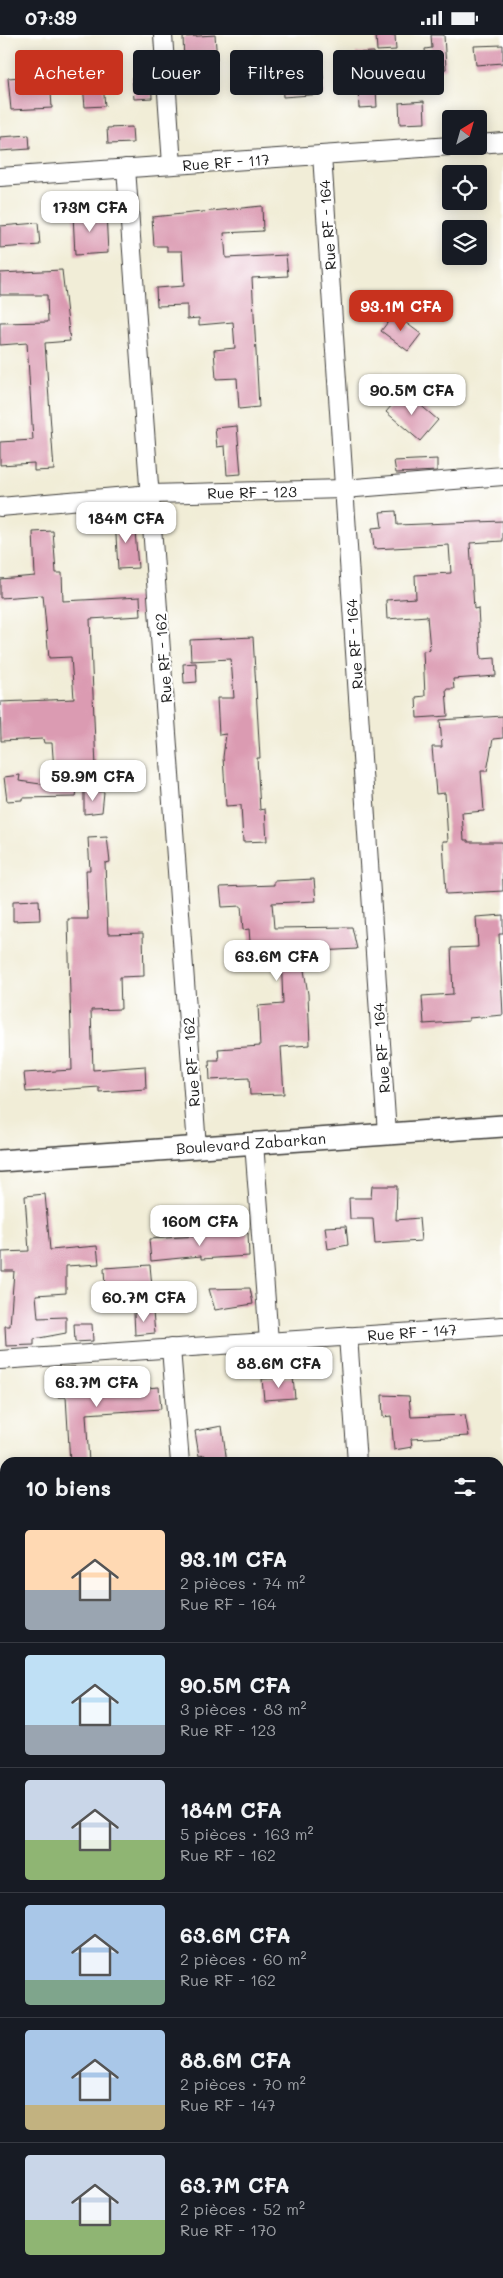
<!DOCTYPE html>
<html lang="fr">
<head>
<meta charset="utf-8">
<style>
  body { margin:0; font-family:Mali,sans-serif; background:#20242c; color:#f1f3f6; height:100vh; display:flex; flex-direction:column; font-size:19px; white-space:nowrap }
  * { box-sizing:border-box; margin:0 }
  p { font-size:16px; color:#9ea1a6 }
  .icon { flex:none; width:28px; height:28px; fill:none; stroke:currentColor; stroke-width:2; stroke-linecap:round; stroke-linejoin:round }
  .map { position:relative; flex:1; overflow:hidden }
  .drawer { position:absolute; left:0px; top:1422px; width:504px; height:821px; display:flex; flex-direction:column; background:#171b24; border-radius:15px 15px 0 0; box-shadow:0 2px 12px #0003 }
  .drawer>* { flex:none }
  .banner { position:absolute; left:15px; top:15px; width:474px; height:45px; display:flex; gap:10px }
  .needle { width:32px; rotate:37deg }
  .buttons { position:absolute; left:442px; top:75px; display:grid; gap:10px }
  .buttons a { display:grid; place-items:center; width:45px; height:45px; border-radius:5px; background:#171b24; box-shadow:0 2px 12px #0003; font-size:25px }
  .price { position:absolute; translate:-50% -42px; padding:0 11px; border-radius:10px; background:#fff; color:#222; font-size:16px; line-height:32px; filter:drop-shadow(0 1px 2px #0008) }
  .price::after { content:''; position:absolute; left:50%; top:30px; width:15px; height:11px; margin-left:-8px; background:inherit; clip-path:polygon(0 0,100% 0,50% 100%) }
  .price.active { background:#c8321e; color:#fff }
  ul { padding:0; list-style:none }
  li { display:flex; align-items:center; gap:15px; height:125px; padding:0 25px }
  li+li { border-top:1px solid #363941 }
  li span { display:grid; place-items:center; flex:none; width:140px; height:100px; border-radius:5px; color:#555 }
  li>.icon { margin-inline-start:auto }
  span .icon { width:60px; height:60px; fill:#fffc; stroke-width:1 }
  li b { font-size:21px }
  h2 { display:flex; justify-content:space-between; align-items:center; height:60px; padding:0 25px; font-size:21px }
  .chip { padding:0 18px; border-radius:5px; background:#171b24; box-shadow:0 2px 12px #0003; font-size:18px; line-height:45px }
  .chip.active { background:#c8321e; color:#fff }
  .status { display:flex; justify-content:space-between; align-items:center; height:35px; padding:0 25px; background:#171b24; direction:ltr }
  .status svg { height:14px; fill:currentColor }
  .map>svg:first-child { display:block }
  .building { fill:#db9bb2 }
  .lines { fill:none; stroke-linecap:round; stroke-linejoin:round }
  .minor-casing { stroke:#3c3b38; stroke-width:20 }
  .tertiary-casing { stroke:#3c3b38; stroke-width:24 }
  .primary-casing { stroke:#3c3b38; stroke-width:30 }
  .minor { stroke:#fff; stroke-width:18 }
  .tertiary { stroke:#fff; stroke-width:21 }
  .primary { stroke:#f5c16b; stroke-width:28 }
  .labels { text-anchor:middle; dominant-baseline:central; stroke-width:4.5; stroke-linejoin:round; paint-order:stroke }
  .street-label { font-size:15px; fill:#1c1c1c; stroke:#fff }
</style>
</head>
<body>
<div class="status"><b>07:39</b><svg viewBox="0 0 49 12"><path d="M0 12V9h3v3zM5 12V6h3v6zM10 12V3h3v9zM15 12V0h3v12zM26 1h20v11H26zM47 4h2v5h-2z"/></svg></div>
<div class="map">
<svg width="503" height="2243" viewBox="0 0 503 2243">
  <rect width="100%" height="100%" fill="#fff"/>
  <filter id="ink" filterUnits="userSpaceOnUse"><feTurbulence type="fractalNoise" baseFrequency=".02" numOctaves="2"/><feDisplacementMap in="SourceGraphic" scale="10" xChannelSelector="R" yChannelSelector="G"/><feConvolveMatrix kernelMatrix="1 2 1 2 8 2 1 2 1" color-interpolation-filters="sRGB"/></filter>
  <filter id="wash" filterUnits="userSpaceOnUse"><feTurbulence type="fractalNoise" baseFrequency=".0096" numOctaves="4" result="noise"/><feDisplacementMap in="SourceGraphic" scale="20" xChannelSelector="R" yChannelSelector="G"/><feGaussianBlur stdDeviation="1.12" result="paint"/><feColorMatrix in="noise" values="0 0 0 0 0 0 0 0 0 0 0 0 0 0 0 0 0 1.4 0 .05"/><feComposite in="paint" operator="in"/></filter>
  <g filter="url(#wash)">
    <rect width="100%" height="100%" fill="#f1edd7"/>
    <g id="blocks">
      <!-- building -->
      <g class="building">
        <path d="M 215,0 L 217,25 L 184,27 L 183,2 Z"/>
        <path d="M 376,0 L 395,0 L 396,15 L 377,16 Z"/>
        <path d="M 431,0 L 444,0 L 446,34 L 427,36 L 425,14 L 432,13 Z"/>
        <path d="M 503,10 L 503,28 L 476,30 L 474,11 Z"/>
        <path d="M 374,17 L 377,72 L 359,73 L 356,18 Z"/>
        <path d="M 322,23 L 324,59 L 283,62 L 281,25 Z"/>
        <path d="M 102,38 L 105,71 L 85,72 L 82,39 Z"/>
        <path d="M 50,40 L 52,73 L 11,75 L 8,43 Z"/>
        <path d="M 151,40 L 152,63 L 134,64 L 132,42 Z"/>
        <path d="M 424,66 L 425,88 L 400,89 L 399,68 Z"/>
        <path d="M 132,92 L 133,108 L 108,109 L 107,93 Z"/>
        <path d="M 29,100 L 30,114 L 0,116 L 0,102 Z"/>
        <path d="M 262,171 L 263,196 L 224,198 L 226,223 L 286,220 L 288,241 L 252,243 L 259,372 L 239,374 L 237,343 L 216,344 L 214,315 L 235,313 L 233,287 L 199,290 L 199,283 L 187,284 L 187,270 L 157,271 L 156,253 L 184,251 L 182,216 L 167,216 L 167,211 L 154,211 L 152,182 Z"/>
        <path d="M 106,177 L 108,218 L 75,220 L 73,179 Z"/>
        <path d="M 38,188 L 40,210 L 0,213 L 0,191 Z"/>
        <path d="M 62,235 L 70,306 L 45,308 L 54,435 L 34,436 L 34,428 L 0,430 L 0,407 L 33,405 L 27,308 L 0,310 L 0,288 L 48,287 L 47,260 L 0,260 L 0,238 Z"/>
        <path d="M 394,279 L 421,299 L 408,316 L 381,296 Z"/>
        <path d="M 404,356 L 438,385 L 420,406 L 386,377 Z"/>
        <path d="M 237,391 L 241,439 L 227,440 L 225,411 L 217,412 L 215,393 Z"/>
        <path d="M 437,424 L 437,436 L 396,438 L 394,426 Z"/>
        <path d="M 396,476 L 397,490 L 503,486 L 503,506 L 470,508 L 474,574 L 478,573 L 481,624 L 495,623 L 496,641 L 453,644 L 454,654 L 446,654 L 448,681 L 417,683 L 416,662 L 425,661 L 423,616 L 430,615 L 427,581 L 387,584 L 386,565 L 416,563 L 415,540 L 451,538 L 449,510 L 374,514 L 372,493 L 382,492 L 380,477 Z"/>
        <path d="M 134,483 L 138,533 L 118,534 L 115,484 Z"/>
        <path d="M 53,496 L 56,538 L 62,538 L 63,566 L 140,562 L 141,581 L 90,584 L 96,733 L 54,735 L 52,708 L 44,708 L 43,704 L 1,706 L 0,667 L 74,664 L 71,622 L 49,623 L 43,560 L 0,563 L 0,544 L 35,541 L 33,497 Z"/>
        <path d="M 253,602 L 260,723 L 257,723 L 260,775 L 265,774 L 267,806 L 243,807 L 241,770 L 226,771 L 223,722 L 226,699 L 219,700 L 217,663 L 234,663 L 231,624 L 191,626 L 190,605 Z"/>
        <path d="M 196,628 L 197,647 L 184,648 L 183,629 Z"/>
        <path d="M 503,681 L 503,703 L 493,704 L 487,736 L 481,736 L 484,776 L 462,778 L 464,805 L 468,805 L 468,807 L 502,807 L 503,856 L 446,859 L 443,806 L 448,806 L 445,758 L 436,759 L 432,712 L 442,712 L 440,685 Z"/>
        <path d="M 20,740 L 19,746 L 77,754 L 76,762 L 22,763 L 22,765 L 7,766 L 4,742 Z"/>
        <path d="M 84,755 L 104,757 L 102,777 L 84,779 Z"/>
        <path d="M 107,802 L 110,827 L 105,828 L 108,899 L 143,898 L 144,941 L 120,942 L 121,974 L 91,975 L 93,1035 L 145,1031 L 146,1054 L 99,1057 L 99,1052 L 26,1057 L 24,1038 L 72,1035 L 68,884 L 88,884 L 86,835 L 90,835 L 88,803 Z"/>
        <path d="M 314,844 L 316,866 L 272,868 L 274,893 L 352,892 L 357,914 L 301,917 L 308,959 L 310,1010 L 281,1012 L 284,1059 L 250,1060 L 249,1043 L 210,1045 L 209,1025 L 219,1025 L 218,1014 L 260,1011 L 258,971 L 283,969 L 281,918 L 251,919 L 249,894 L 243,895 L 241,871 L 222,872 L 220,852 L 274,850 L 274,846 Z"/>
        <path d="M 39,865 L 40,885 L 13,886 L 13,866 Z"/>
        <path d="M 503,880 L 503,899 L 499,899 L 503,980 L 469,983 L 469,986 L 424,989 L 422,961 L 453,959 L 451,913 L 478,912 L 476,882 Z"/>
        <path d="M 372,1151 L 397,1151 L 396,1185 L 419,1183 L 421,1206 L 375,1209 L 373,1184 L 350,1184 L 349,1163 L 371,1163 Z"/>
        <path d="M 45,1159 L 50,1215 L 97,1211 L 99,1229 L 66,1231 L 66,1258 L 36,1260 L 38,1283 L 66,1282 L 66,1298 L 34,1304 L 34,1310 L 6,1311 L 5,1291 L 10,1291 L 14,1236 L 2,1236 L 2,1217 L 29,1216 L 25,1161 Z"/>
        <path d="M 346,1191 L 348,1210 L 328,1214 L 325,1192 Z"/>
        <path d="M 248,1198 L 249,1221 L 201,1224 L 201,1221 L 151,1226 L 149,1204 Z"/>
        <path d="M 150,1230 L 152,1252 L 105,1255 L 104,1233 Z"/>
        <path d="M 250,1253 L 253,1269 L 215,1275 L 209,1254 Z"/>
        <path d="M 153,1277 L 155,1298 L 135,1300 L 134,1278 Z"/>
        <path d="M 74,1289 L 92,1289 L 93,1306 L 75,1307 Z"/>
        <path d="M 75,1332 L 77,1358 L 159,1352 L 161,1374 L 86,1379 L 89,1428 L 70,1428 L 66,1362 L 57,1362 L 55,1333 Z"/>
        <path d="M 293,1342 L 295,1363 L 264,1365 L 262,1344 Z"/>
        <path d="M 382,1360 L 409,1361 L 411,1382 L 465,1380 L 469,1401 L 411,1404 L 412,1412 L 394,1415 L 391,1381 L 383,1382 Z"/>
        <path d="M 222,1391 L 227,1428 L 206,1428 L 205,1420 L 199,1421 L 195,1396 Z"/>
      </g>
    </g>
  </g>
  <g filter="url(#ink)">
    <use href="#blocks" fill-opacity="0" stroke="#3c3b38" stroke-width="1"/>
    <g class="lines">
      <!-- minor casing -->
      <g class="minor-casing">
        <g id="minor">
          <path d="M 163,0 L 172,130"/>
          <path d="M 479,109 L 503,107"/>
          <path d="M 322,120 L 387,1099"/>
          <path d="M 126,133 L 197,1112"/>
          <path d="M 0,142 L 451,111"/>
          <path d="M 0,472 L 151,459 L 344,454 L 503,441"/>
          <path d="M 254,1108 L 269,1306"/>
          <path d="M 348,1301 L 357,1428"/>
          <path d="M 171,1313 L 180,1428"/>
          <path d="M 0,1325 L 503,1291"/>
          <path d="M 499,1470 L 503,1469"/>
          <path d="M 0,1497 L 5,1561"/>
          <path d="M 0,1748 L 5,1748"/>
          <path d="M 499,1748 L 503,1750"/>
          <path d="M 499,1926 L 503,1925"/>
          <path d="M 0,1951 L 5,1951"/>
          <path d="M 0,2172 L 5,2243"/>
          <path d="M 168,2239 L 169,2243"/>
        </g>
      </g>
      <!-- tertiary casing -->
      <g class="tertiary-casing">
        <path id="tertiary" d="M 0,1126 L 503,1091"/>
      </g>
      <!-- primary casing -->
      <g class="primary-casing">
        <g id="primary">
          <path d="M 499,2022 L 503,2015"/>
          <path d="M 499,2058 L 503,2051"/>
          <path d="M 419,2239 L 420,2243"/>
          <path d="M 340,2243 L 355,2239 L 372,2243"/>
          <path d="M 391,2243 L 393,2239"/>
        </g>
      </g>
      <!-- minor -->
      <use href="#minor" class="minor"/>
      <!-- tertiary -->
      <use href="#tertiary" class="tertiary"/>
      <!-- primary -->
      <use href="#primary" class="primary"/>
    </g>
  </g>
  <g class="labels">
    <!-- street labels -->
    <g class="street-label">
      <text transform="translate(226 127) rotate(-4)">Rue RF - 117</text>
      <text transform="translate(327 190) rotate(-94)">Rue RF - 164</text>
      <text transform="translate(252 457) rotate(-1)">Rue RF - 123</text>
      <text transform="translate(354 609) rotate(-94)">Rue RF - 164</text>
      <text transform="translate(163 623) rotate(-94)">Rue RF - 162</text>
      <text transform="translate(381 1013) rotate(-94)">Rue RF - 164</text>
      <text transform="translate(191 1027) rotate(-94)">Rue RF - 162</text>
      <text transform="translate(251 1108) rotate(-4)">Boulevard Zabarkan</text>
      <text transform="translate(412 1297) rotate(-4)">Rue RF - 147</text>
    </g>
  </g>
</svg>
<div class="buttons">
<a><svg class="needle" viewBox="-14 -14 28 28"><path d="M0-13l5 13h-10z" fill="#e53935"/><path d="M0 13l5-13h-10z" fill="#9ea1a6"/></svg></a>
<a><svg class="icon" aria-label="locate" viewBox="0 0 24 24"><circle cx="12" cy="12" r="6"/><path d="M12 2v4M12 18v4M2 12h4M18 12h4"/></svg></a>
<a><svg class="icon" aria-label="layers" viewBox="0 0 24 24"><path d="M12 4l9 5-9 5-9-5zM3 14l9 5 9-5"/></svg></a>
</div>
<b class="price" style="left:90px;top:198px">173M CFA</b>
<b class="price active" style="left:401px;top:297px">93.1M CFA</b>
<b class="price" style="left:412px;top:381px">90.5M CFA</b>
<b class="price" style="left:126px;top:509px">184M CFA</b>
<b class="price" style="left:93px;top:767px">59.9M CFA</b>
<b class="price" style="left:277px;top:947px">63.6M CFA</b>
<b class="price" style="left:200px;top:1212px">160M CFA</b>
<b class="price" style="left:144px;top:1288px">60.7M CFA</b>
<b class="price" style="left:279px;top:1354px">88.6M CFA</b>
<b class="price" style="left:97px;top:1373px">63.7M CFA</b>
<div class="banner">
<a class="chip active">Acheter</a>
<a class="chip">Louer</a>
<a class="chip">Filtres</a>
<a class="chip">Nouveau</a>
</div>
<section class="drawer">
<h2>10 biens<svg class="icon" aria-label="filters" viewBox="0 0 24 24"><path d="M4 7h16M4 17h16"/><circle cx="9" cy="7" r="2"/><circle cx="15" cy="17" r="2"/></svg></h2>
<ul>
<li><span style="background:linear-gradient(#ffd9b3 60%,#9aa5b1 0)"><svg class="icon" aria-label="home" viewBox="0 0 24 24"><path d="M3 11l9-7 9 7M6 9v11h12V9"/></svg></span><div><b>93.1M CFA</b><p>2 pièces · 74 m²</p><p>Rue RF - 164</p></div></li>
<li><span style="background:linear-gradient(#bfe0f5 70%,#9aa5b1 0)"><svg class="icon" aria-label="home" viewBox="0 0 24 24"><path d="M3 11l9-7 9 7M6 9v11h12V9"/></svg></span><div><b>90.5M CFA</b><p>3 pièces · 83 m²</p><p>Rue RF - 123</p></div></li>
<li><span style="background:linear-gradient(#c9d6e8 60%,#8fb573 0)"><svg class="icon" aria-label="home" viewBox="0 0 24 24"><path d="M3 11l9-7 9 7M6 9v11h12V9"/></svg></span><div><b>184M CFA</b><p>5 pièces · 163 m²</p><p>Rue RF - 162</p></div></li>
<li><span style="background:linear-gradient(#a9c7e8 75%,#7fa58c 0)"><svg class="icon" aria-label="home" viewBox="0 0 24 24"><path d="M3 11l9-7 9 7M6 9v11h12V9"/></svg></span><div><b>63.6M CFA</b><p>2 pièces · 60 m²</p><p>Rue RF - 162</p></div></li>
<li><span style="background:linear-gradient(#a9c7e8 75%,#c2b280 0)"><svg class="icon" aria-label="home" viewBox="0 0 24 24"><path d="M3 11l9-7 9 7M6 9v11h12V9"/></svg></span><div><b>88.6M CFA</b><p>2 pièces · 70 m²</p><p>Rue RF - 147</p></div></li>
<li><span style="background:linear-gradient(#c9d6e8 65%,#8fb573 0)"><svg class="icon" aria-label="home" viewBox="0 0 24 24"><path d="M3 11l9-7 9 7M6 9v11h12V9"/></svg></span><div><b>63.7M CFA</b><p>2 pièces · 52 m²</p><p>Rue RF - 170</p></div></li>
</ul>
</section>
</div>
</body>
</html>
